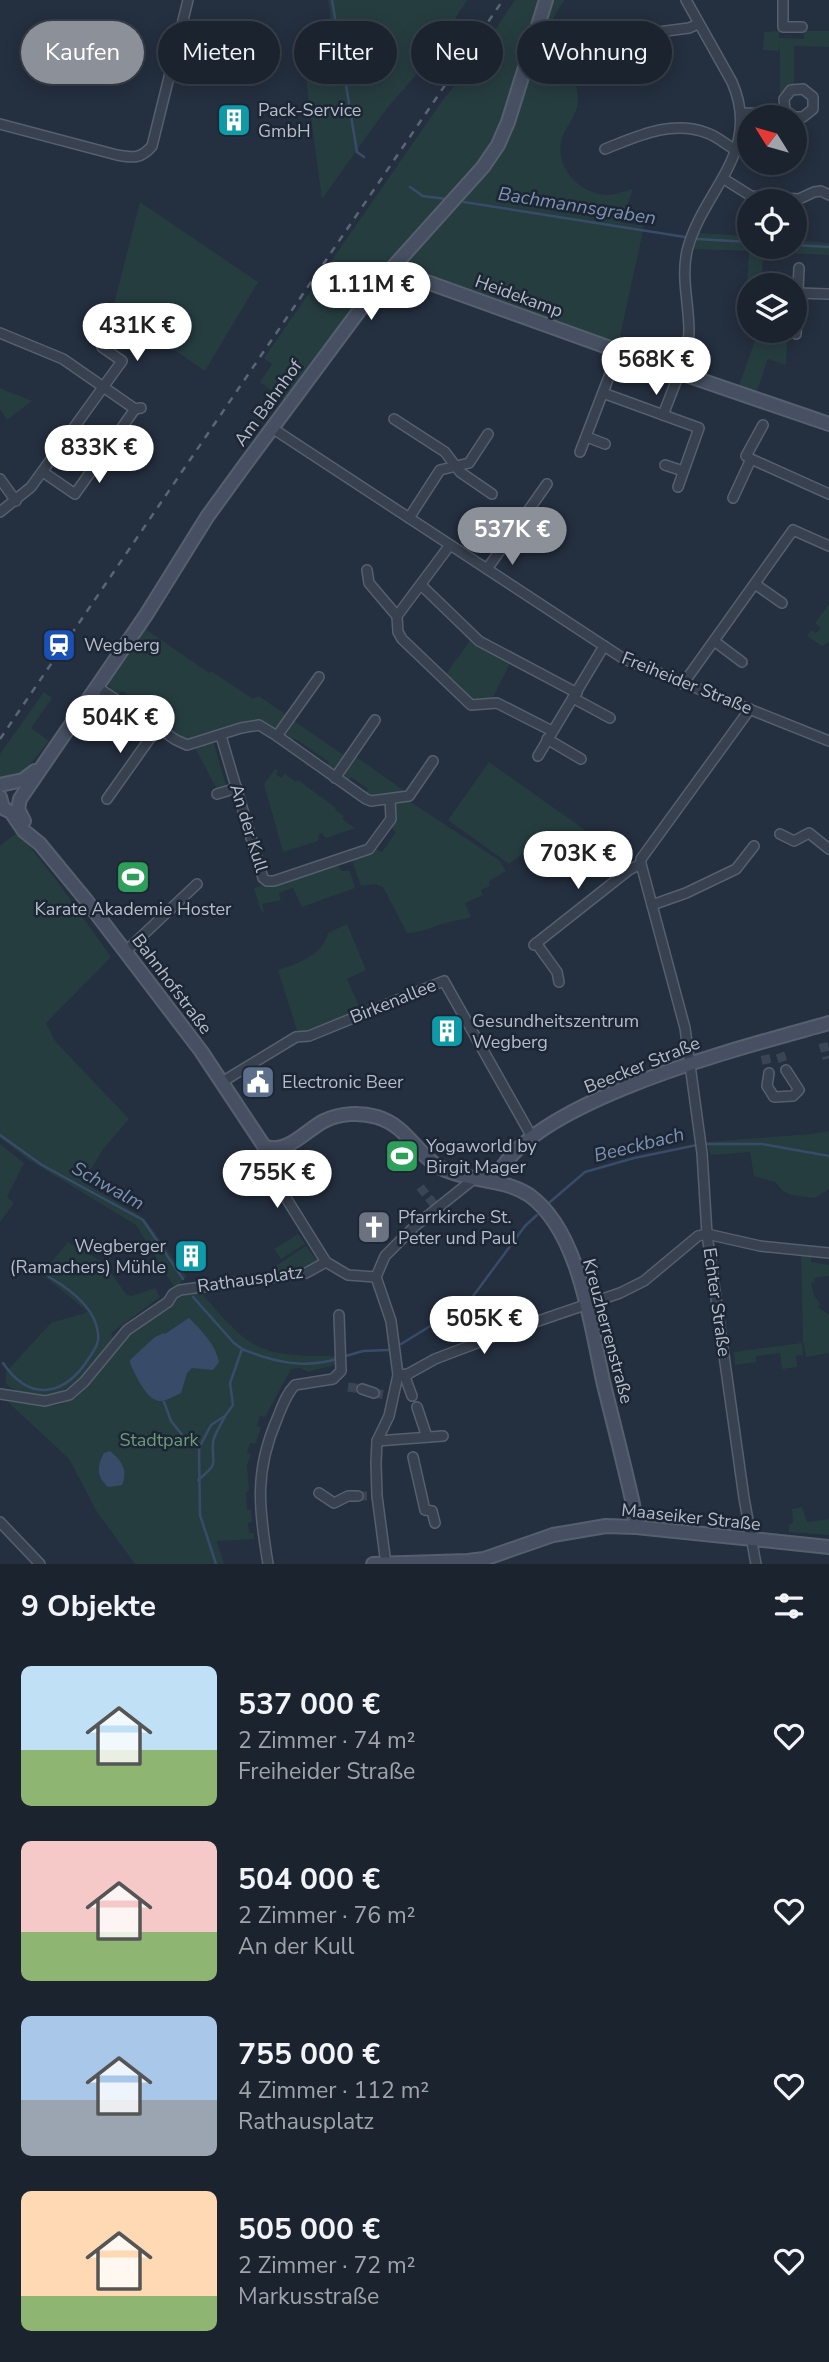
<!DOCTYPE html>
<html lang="de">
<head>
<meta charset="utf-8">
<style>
  body { margin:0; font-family:"Nunito Sans",sans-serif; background:#282f3b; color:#f1f3f6; height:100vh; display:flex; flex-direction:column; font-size:26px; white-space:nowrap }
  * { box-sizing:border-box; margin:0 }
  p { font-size:23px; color:#a0a4aa }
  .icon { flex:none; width:38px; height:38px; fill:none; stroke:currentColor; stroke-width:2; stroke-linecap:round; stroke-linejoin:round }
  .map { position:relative; height:1564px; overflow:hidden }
  .details { display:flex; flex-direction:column; background:#1b232f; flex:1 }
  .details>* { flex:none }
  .guide { position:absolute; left:21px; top:21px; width:788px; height:63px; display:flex; gap:14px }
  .needle { width:46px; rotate:307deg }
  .fabs { position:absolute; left:737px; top:105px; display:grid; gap:14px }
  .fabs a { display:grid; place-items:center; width:70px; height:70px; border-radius:50%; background:#1b232f; box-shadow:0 4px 18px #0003,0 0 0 2px #39404b; font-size:35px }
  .price { position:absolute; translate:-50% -60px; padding:0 16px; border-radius:24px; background:#fff; color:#222; font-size:23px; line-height:46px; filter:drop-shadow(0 2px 4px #0008) }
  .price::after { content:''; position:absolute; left:50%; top:42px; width:21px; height:16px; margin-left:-10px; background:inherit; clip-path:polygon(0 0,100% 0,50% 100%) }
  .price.selected { background:#8c9099; color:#fff }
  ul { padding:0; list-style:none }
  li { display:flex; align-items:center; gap:21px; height:175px; padding:0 21px }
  li span { display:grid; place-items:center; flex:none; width:196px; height:140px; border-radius:10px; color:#555 }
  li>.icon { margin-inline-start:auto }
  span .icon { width:84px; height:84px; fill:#fffc; stroke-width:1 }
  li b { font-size:30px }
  h2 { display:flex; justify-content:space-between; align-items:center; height:84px; padding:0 21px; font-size:30px }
  .tag { padding:0 24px; border-radius:32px; background:#1b232f; box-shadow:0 4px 18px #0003,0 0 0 2px #39404b; font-size:24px; line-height:63px }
  .tag.selected { background:#8c9099; color:#fff }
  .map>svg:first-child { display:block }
  .green { fill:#263d40 }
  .water { fill:#384c69 }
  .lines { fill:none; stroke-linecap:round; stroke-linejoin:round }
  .stream { stroke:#384c69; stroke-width:2.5 }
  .street-tunnel { stroke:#3a4454; stroke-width:9; stroke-dasharray:9 4.5; stroke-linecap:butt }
  .street-casing { stroke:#565f6d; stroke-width:12 }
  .secondary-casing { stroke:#565f6d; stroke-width:16 }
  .street { stroke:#38414f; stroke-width:9 }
  .secondary { stroke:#465062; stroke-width:12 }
  .rail { stroke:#5a6576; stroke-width:2.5; stroke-dasharray:7 7; stroke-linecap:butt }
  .labels { text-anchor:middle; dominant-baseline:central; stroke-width:5; stroke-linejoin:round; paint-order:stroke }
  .poi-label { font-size:18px; fill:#b4bcca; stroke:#1d2634; text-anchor:start }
  .street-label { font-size:18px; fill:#b4bcca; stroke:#1d2634 }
  .park-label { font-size:18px; fill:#6a9c76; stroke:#1d2634 }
  .water-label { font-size:19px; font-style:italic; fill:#7b92b2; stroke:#1d2634 }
</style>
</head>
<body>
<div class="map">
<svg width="829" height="1564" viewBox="0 0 829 1564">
  <rect width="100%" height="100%" fill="#242f3f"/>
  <!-- green -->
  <g class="green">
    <path d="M 328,0 L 467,0 L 429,60 L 387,108 L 322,199 L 301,42 L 333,38 Z"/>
    <path d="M 515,0 L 565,0 C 552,15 541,42 552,62 C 557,72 567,78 576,84 C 577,91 579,100 577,107 C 574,119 564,129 561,142 C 556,169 580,193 606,195 C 615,195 624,191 633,189 L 621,222 L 644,226 L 618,346 L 390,274 L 381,268 L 285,400 L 260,382 L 272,364 L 264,358 L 442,101 L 473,63 Z"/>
    <path d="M 779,31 L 779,38 L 804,39 L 804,31 L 829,31 L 829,47 L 794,46 L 794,85 L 780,93 L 780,41 L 779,51 L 763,50 L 764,32 Z"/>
    <path d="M 140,202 L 258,282 L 205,371 L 113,308 Z"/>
    <path d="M 699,233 L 749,236 L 749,247 L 794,247 L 795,240 L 829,243 L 829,255 L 763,252 L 762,285 L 749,285 L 749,331 L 783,332 L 782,337 L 787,342 L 786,365 L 768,359 L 757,391 L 739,385 L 756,338 L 744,333 L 749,251 L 694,249 Z"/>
    <path d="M 0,388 L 32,401 L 7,420 L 0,409 Z"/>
    <path d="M 829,604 L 829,642 L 822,646 L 807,636 L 811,630 L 816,633 L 821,628 L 815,623 Z"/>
    <path d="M 144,628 L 209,673 L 211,671 L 253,699 L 259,696 L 288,716 C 279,730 274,732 260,722 L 189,739 L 179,737 L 154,721 L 157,715 L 122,691 L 118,696 L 110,690 L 108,679 Z"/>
    <path d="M 471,639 L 511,661 L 492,699 L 479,698 L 472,702 L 444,677 Z"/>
    <path d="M 44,692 L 52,698 L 31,728 L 49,741 L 24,772 L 18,776 L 0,779 L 0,754 Z"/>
    <path d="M 294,721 L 345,756 L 333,770 L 325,768 L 329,762 L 294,738 L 291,742 L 286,735 Z"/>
    <path d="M 213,741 L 227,789 L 218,791 L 196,750 L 198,746 Z"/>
    <path d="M 355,756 L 406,792 L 373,798 L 365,794 L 368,789 L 351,777 L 347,783 L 343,772 Z"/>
    <path d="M 489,762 L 585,830 L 542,862 L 530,848 L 509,864 L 448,820 Z"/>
    <path d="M 275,769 L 278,771 L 276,774 L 281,778 L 285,774 L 296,782 L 298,780 L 336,808 L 335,810 L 344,816 L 342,819 L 355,828 L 326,838 L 322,833 L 319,834 L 318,841 L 283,852 L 264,784 Z"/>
    <path d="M 399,801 L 409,801 L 499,860 L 506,871 L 489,881 L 490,886 L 481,890 L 483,895 L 465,903 L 471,917 C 461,920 451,921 442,924 C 427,929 423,932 407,933 L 383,887 L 375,884 L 361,886 L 352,861 L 374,852 L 376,849 L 382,852 L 396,832 L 391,828 L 395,817 L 394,807 Z"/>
    <path d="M 18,832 L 57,881 L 111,957 L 46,1023 L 55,1041 L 129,1119 L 104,1148 L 83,1182 L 144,1218 L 187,1277 L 181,1281 L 181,1287 L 176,1290 L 136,1225 L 29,1160 L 0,1138 L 0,846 Z"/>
    <path d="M 338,866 L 342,871 L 350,871 L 355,888 L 302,907 L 293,888 L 279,893 L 281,900 L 262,904 L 264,912 L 261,911 L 254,888 L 264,885 L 271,887 Z"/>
    <path d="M 347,924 L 366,970 L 347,979 L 360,1008 L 363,1009 L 298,1034 L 278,970 C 297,964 323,955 328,933 Z"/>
    <path d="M 829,1131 L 829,1189 L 815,1198 L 791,1195 L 783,1191 L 775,1182 L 754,1176 L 750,1152 L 710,1155 L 707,1142 L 811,1134 Z"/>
    <path d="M 0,1144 L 24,1163 L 7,1197 L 14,1203 L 0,1222 Z"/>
    <path d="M 298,1234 L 305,1244 L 281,1259 L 274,1249 Z"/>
    <path d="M 68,1242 L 104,1263 L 126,1294 L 131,1296 L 155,1288 L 160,1297 L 111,1333 L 113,1337 C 91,1367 68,1405 26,1393 C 18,1391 13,1390 6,1384 L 6,1372 L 51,1323 L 88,1312 L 42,1274 Z"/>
    <path d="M 306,1246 L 319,1263 L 313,1267 L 276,1273 L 276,1266 Z"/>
    <path d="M 801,1255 L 811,1256 L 811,1262 L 829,1265 L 829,1276 L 814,1278 L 815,1282 L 811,1283 L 814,1295 L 820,1304 L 818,1307 L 829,1315 L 829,1353 L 806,1357 L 803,1341 Z"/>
    <path d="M 199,1290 C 250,1350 256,1356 335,1356 L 335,1365 L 308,1372 L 300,1368 L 291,1369 L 265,1417 L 260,1416 L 257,1426 L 261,1428 L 255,1444 L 250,1443 L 247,1452 L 251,1454 L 247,1465 L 249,1491 L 246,1492 L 247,1510 L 251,1510 L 252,1522 L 248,1523 L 249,1533 L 254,1533 L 254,1539 L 217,1541 L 224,1564 L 135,1564 L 97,1512 L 69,1459 L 8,1402 C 25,1402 44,1410 61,1404 C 89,1393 102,1363 121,1343 C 135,1328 156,1316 173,1305 L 178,1298 Z"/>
    <path d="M 802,1343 L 803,1355 L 796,1356 L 797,1367 L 782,1369 L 780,1353 L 756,1356 L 756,1362 L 735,1365 L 734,1352 Z"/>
    <path d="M 802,1507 L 807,1522 L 829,1519 L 829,1535 L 789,1532 L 789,1524 L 793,1523 L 792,1509 Z"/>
  </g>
  <!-- water -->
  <g class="water">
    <path d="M 189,1318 C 201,1330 216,1345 219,1362 L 213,1370 L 192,1368 L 187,1373 L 181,1393 C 175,1396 165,1401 161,1401 C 147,1402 135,1374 130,1363 L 130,1360 L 155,1337 L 164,1333 L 165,1334 Z"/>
    <path d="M 110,1451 C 122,1461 128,1470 122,1485 L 108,1487 C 96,1476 97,1466 104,1453 Z"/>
  </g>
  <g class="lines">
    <!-- stream -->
    <g class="stream">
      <path d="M 332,0 L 357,152 L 364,157"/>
      <path d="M 410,187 L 423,196 L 446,199"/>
      <path d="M 464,202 L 685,237"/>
      <path d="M 698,239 L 749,242"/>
      <path d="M 794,245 L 829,247"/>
      <path d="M 0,1135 L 42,1165 L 143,1220 L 183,1279"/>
      <path d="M 704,1144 L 762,1144 L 829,1156"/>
      <path d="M 550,1202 L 585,1172 L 634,1158 L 697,1145"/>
      <path d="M 193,1297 L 234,1343 L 242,1349 L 230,1383 L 233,1405 L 225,1416 L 211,1425 L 199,1448 L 200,1515 L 216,1564"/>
      <path d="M 401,1344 L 468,1303 L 525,1226 L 537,1215"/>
      <path d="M 242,1349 C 274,1362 303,1369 337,1359"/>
      <path d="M 346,1356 L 363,1351 L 389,1350"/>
      <path d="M 3,1363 C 30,1403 65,1396 89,1358 C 94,1350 100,1343 98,1333 C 95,1308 70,1289 49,1277"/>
      <path d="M 164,1402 L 171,1421 L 183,1436"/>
      <path d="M 198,1480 C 221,1461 211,1465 213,1442 C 214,1434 222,1423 225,1416"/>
    </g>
    <!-- street-tunnel -->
    <g class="street-tunnel">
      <path d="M 823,1043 L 827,1059"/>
      <path d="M 780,1053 L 786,1070"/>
      <path d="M 765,1055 L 769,1073"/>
      <path d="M 420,1187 L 437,1208"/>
      <path d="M 348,1387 L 362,1389"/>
      <path d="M 374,1393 L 386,1395"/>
      <path d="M 358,1496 L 377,1496"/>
    </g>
    <!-- street casing -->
    <g class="street-casing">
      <g id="street">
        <path d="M 783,0 L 783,27 L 802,27"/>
        <path d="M 596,40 L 689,28 L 698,24"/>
        <path d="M 741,113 L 779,114 L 785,110"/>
        <path d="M 794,117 L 785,110 L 784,99 L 791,90 L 803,89 L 813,97 L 813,109 L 803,117 L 794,117"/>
        <path d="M 0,124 L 117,155 C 133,158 141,159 152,146 L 188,0"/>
        <path d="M 605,149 C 636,137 672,119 707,133 C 717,136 726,145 736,150"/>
        <path d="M 724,179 L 751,196 L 799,199 L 814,192 L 821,191 L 829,195"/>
        <path d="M 798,293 L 829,294"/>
        <path d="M 0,333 L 63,359 L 135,409 L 141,408"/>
        <path d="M 796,334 L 799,268"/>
        <path d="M 681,367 C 685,355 689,344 689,331 C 689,304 681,278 687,251 C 702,190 763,153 732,82 L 686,0"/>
        <path d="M 603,393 L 699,428 L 678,487"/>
        <path d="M 663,415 L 677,379"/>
        <path d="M 394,419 L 445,452 L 460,472 L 492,494"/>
        <path d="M 272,428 L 624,659 L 829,741"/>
        <path d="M 587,437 L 605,444"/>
        <path d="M 580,452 L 610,374"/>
        <path d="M 751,459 L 829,494"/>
        <path d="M 665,465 L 683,471"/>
        <path d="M 43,472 L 75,494 L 135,409"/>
        <path d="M 0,479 L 16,501"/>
        <path d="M 733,498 L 751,459 L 746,456 L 763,425"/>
        <path d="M 0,512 L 31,487 L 122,361 L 102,347"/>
        <path d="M 409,518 L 440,470 L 469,463 L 488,434"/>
        <path d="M 450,545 L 397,616 L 398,632 L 402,639 L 471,705 L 497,703 L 552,731"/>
        <path d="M 487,569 L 547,484"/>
        <path d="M 367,570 L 369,583 L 397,616"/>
        <path d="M 755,584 L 782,603"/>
        <path d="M 421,585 L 479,641 L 577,693"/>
        <path d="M 714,641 L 742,662"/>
        <path d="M 683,684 L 793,530 L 829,546"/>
        <path d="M 97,687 L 176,740 L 187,745 L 241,728 L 259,725 L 277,736 L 366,799 L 371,801 L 409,796 L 433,761"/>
        <path d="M 573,698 L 610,718"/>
        <path d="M 750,709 L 641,859 L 641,864 L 685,1028 L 702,1153 L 707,1234 L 744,1498 L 756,1564"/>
        <path d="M 221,736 L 263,878 L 267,881 L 274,881 L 369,849 L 391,819 L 390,799"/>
        <path d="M 277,736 L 319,677"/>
        <path d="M 547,739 L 581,759"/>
        <path d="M 538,756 L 604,646"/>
        <path d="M 335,778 L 375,720"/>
        <path d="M 217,794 L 237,788"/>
        <path d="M 107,799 L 158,727"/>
        <path d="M 780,834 L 794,841 L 809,833 L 829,849"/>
        <path d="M 652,905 L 686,893 L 736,869 L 754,846"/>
        <path d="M 536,943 L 557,972 L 559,982"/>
        <path d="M 534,945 L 629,870 L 641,864"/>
        <path d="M 125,952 L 197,884"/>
        <path d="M 769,1073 L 767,1086 L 774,1097 L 793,1096 L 799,1090 L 786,1070"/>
        <path d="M 222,1082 L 296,1037 L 309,1036 L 444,981 L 532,1137"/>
        <path d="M 270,1149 L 268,1169 L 326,1262 L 348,1275 L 376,1277"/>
        <path d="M 376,1277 L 391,1321 L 398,1375 L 389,1416 L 377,1441 L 376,1463 L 377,1496 L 386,1564"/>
        <path d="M 376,1277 L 385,1256 L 415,1226 L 475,1178"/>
        <path d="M 408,1374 L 405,1377 L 412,1396"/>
        <path d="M 398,1375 L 408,1374 L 435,1359 L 506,1332 L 620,1293 L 644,1281 L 698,1236 L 707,1234 L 760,1246 L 829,1253"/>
        <path d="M 362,1389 L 374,1393"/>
        <path d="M 0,1394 L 45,1401 L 69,1395 L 84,1382 L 127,1330 L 168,1302 L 173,1294 L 180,1290 L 306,1273 L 326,1262"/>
        <path d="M 417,1407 L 427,1437"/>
        <path d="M 377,1441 L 443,1436"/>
        <path d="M 413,1457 L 425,1510 L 432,1511 L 435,1523"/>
        <path d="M 319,1493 L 334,1503 L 348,1496 L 358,1496"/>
        <path d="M 0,1522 L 40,1564"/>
        <path d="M 268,1564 C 259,1508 254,1472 277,1419 C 282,1407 286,1394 295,1385 L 333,1379 L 341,1371 L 339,1315"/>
      </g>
    </g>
    <!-- secondary casing -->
    <g class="secondary-casing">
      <g id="secondary">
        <path d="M 391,269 L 674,371"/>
        <path d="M 686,375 L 829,424"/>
        <path d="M 0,785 L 23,780 L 35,771"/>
        <path d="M 0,797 L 3,808 L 11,812 L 24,831 L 40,844 L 86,900 L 201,1051 L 264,1146 C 286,1156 306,1130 324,1121 C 340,1113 360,1112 377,1117 C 408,1126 417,1156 443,1169 C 470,1182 503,1178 529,1195 C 580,1231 591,1328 604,1385 C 614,1425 624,1464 633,1504 L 636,1527"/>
        <path d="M 24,821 L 18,809 L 20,799 L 146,615 L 207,517 L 244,466 L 385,276 L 483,167 L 498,145 L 508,122 L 546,0"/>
        <path d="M 495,1182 C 522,1101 752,1045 829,1023"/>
        <path d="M 373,1564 L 468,1561 L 484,1559 L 553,1535 L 606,1526 L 636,1527 L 829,1547"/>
      </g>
    </g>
    <!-- street -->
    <use href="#street" class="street"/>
    <!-- secondary -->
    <use href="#secondary" class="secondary"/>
    <!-- rail -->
    <path class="rail" d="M 0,739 L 503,0"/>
  </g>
  <!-- icons -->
  <defs>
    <g id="building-square" transform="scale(1.75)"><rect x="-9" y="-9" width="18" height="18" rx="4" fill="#0f9aa8" stroke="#1d2634"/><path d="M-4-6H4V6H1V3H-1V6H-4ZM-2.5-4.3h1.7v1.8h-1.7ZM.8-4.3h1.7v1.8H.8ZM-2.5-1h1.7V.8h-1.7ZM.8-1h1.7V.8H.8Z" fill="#fff"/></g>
    <g id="station-square" transform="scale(1.75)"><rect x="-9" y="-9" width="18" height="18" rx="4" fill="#1a4fb4" stroke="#1d2634"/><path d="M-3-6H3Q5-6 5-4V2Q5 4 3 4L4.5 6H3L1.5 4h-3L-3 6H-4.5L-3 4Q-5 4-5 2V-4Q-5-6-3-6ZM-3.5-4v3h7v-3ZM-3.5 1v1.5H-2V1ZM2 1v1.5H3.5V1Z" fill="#fff"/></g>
    <g id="stadium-square" transform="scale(1.75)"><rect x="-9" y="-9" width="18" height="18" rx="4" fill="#2e9e5b" stroke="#1d2634"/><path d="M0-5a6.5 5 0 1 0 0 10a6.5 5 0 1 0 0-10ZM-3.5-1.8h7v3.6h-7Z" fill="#fff"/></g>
    <g id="civic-square" transform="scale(1.75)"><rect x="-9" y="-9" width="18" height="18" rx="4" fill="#5c6f8a" stroke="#1d2634"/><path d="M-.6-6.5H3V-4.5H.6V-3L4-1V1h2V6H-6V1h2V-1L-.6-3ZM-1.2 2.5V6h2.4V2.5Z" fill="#fff"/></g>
    <g id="church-square" transform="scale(1.75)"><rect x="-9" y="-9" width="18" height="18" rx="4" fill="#6b7280" stroke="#1d2634"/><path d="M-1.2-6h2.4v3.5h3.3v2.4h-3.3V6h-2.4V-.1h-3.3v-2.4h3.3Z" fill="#fff"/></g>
  </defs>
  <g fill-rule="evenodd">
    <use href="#building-square" x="234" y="120"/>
    <use href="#station-square" x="59" y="645"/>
    <use href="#stadium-square" x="133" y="877"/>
    <use href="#building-square" x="447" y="1031"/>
    <use href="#civic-square" x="258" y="1082"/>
    <use href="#stadium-square" x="402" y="1156"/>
    <use href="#church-square" x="374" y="1227"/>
    <use href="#building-square" x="191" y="1256"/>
  </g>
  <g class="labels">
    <!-- poi labels -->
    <g class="poi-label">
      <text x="258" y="110">Pack-Service<tspan x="258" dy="21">GmbH</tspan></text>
      <text x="84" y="645">Wegberg</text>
      <text x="133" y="909" text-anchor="middle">Karate Akademie Hoster</text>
      <text x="472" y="1021">Gesundheitszentrum<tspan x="472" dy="21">Wegberg</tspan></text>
      <text x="282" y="1082">Electronic Beer</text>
      <text x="426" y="1146">Yogaworld by<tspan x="426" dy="21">Birgit Mager</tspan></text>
      <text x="398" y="1217">Pfarrkirche St.<tspan x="398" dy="21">Peter und Paul</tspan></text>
      <text x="166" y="1246" text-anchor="end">Wegberger<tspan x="166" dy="21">(Ramachers) Mühle</tspan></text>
    </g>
    <!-- street labels -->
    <g class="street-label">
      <text transform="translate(519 296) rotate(20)">Heidekamp</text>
      <text transform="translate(268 403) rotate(-54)">Am Bahnhof</text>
      <text transform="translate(687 683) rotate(22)">Freiheider Straße</text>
      <text transform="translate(249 828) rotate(73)">An der Kull</text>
      <text transform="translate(172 984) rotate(53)">Bahnhofstraße</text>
      <text transform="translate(393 1001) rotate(-22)">Birkenallee</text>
      <text transform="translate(642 1065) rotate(-22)">Beecker Straße</text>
      <text transform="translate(250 1279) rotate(-8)">Rathausplatz</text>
      <text transform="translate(717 1302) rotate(82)">Echter Straße</text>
      <text transform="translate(608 1331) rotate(75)">Kreuzherrenstraße</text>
      <text transform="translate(691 1517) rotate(6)">Maaseiker Straße</text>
    </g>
    <!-- park labels -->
    <g class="park-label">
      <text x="159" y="1440">Stadtpark</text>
    </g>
    <!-- water labels -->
    <g class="water-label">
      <text transform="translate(577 206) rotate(9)">Bachmannsgraben</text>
      <text transform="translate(639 1145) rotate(-14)">Beeckbach</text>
      <text transform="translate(108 1186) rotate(29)">Schwalm</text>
    </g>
  </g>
</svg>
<div class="fabs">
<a><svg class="needle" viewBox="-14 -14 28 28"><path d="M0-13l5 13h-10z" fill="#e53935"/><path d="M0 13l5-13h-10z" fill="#a0a4aa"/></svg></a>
<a><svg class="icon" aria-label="locate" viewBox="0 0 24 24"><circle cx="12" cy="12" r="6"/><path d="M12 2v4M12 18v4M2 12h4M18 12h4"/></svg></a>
<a><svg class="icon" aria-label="layers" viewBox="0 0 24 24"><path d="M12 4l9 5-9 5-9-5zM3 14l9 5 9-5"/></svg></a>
</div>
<b class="price" style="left:371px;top:322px">1.11M €</b>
<b class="price" style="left:137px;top:363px">431K €</b>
<b class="price" style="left:656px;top:397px">568K €</b>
<b class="price" style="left:99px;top:485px">833K €</b>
<b class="price selected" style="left:512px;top:567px">537K €</b>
<b class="price" style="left:120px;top:755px">504K €</b>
<b class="price" style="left:578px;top:891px">703K €</b>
<b class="price" style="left:277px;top:1210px">755K €</b>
<b class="price" style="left:484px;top:1356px">505K €</b>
<div class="guide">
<a class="tag selected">Kaufen</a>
<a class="tag">Mieten</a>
<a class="tag">Filter</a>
<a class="tag">Neu</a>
<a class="tag">Wohnung</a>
</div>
</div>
<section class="details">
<h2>9 Objekte<svg class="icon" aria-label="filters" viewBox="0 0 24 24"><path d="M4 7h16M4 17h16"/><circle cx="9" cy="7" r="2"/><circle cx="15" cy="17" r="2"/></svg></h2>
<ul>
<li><span style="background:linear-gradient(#bfe0f5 60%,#8fb573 0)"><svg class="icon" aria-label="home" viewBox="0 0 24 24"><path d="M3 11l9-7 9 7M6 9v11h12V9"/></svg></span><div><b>537 000 €</b><p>2 Zimmer · 74 m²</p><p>Freiheider Straße</p></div><svg class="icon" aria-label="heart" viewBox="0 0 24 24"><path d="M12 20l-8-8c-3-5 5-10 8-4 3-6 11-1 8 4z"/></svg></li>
<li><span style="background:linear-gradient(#f6c9c9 65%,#8fb573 0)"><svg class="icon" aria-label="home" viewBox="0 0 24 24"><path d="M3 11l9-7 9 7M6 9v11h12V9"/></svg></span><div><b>504 000 €</b><p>2 Zimmer · 76 m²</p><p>An der Kull</p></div><svg class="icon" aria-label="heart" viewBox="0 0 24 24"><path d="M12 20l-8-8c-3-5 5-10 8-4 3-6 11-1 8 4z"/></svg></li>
<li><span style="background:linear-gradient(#a9c7e8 60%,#9aa5b1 0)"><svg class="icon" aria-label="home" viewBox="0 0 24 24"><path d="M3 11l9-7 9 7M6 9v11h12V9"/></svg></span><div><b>755 000 €</b><p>4 Zimmer · 112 m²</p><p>Rathausplatz</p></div><svg class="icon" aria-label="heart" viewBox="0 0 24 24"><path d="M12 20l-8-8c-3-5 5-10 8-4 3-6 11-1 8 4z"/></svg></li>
<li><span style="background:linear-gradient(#ffd9b3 75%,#8fb573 0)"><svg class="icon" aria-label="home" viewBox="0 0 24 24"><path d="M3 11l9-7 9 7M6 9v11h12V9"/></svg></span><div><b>505 000 €</b><p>2 Zimmer · 72 m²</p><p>Markusstraße</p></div><svg class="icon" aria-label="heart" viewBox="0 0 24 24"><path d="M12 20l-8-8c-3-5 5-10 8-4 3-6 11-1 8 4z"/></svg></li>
</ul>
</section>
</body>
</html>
